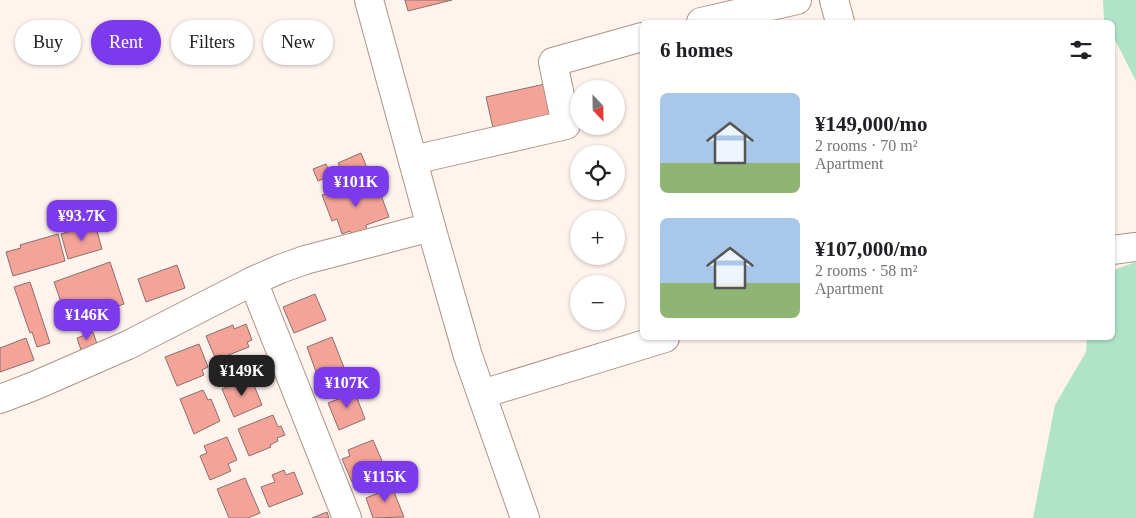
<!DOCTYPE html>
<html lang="en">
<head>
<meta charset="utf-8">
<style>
  body { margin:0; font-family:Georgia,serif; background:#f2f2f2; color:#202124; height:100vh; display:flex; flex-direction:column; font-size:19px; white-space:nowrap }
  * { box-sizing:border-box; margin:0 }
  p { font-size:16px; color:#757577 }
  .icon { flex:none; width:28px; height:28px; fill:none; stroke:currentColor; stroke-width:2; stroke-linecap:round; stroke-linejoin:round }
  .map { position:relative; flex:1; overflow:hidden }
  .sheet { position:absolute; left:640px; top:20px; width:475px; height:320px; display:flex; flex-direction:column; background:#fff; border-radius:8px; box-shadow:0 1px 4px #0004 }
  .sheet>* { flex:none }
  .banner { position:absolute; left:15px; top:20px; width:475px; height:45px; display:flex; gap:10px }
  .needle { width:32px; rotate:158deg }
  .tools { position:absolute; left:570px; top:80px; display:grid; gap:10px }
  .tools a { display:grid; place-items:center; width:55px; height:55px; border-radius:50%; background:#fff; box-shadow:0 1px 4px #0004; font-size:25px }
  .price { position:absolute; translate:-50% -42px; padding:0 11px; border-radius:10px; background:#7c3aed; color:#fff; font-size:16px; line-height:32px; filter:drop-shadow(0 1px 2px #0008) }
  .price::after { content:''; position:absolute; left:50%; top:30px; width:15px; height:11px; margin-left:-8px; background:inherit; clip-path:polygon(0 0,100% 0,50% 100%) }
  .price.on { background:#222; color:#fff }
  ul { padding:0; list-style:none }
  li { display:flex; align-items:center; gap:15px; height:125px; padding:0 20px }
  li span { display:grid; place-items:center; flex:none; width:140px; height:100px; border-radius:8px; color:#555 }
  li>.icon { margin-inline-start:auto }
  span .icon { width:60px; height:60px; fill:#fffc; stroke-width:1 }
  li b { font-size:21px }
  h2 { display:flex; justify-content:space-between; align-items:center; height:60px; padding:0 20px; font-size:21px }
  .chip { padding:0 18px; border-radius:22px; background:#fff; box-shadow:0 1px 4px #0004; font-size:18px; line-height:45px }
  .chip.on { background:#7c3aed; color:#fff }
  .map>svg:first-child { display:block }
  .green { fill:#afe4c9 }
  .building { fill:#f4a398; stroke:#8c6f6b }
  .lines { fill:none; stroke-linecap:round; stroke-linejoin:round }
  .minor-casing { stroke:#ae9386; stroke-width:30 }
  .minor { stroke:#fff; stroke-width:28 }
</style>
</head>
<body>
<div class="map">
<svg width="1136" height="518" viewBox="0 0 1136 518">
  <rect width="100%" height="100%" fill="#fff3ed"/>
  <!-- green -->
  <g class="green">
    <path d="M 1103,0 L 1136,0 L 1136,81 L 1113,36 L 1112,22 L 1105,22 L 1104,21 Z"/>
    <path d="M 1136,262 L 1136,518 L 1033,518 L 1055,405 L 1086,352 L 1087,338 L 1112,338 L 1113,270 Z"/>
  </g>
  <!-- building -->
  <g class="building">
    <path d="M 405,0 L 452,0 L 408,11 Z"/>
    <path d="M 545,84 L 551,116 L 493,128 L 486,97 Z"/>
    <path d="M 361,153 L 369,173 L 347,182 L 338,163 Z"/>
    <path d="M 326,164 L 331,176 L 318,181 L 313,169 Z"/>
    <path d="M 377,184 L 389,217 L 366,225 L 367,230 L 352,235 L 350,231 L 342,234 L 337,219 L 332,221 L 322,195 L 346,186 L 350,194 Z"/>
    <path d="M 95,224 L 102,249 L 68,259 L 61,234 Z"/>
    <path d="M 58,234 L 65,261 L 13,276 L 6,252 L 21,248 L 20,245 Z"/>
    <path d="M 110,262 L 124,304 L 97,313 L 99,319 L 82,326 L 79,318 L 68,322 L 54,282 Z"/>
    <path d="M 177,265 L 185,288 L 146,302 L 138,279 Z"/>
    <path d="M 30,282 L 50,343 L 37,347 L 32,332 L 30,333 L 14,287 Z"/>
    <path d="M 315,294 L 326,320 L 294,333 L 283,307 Z"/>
    <path d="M 246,324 L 252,340 L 247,342 L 249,347 L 216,360 L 206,336 L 233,325 L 234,329 Z"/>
    <path d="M 93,332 L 97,344 L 81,350 L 77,338 Z"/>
    <path d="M 332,337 L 345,370 L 319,380 L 307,347 Z"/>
    <path d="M 26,338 L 34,360 L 0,372 L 0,348 Z"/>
    <path d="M 199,344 L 208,367 L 202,370 L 204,375 L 177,386 L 165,357 Z"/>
    <path d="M 251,378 L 262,405 L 234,417 L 222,389 Z"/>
    <path d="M 352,385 L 365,419 L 339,430 L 328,403 L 341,398 L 338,391 Z"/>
    <path d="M 203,390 L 208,400 L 211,399 L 220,421 L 194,434 L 180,399 Z"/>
    <path d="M 273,415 L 278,427 L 281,426 L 285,435 L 277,438 L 278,441 L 270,445 L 271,447 L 249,456 L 238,429 Z"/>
    <path d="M 227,437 L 237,460 L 228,464 L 231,471 L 210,480 L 200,456 L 207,453 L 204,446 Z"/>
    <path d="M 373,440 L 385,468 L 352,482 L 342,459 L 350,456 L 348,450 Z"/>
    <path d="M 284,470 L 286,475 L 294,472 L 303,494 L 269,507 L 261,487 L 275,482 L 272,475 Z"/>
    <path d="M 245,478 L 260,513 L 248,518 L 229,518 L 217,489 Z"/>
    <path d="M 390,482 L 404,517 L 373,518 L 366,498 L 378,493 L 376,487 Z"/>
    <path d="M 327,512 L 329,518 L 312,518 Z"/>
  </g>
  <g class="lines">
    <!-- minor casing -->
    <g class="minor-casing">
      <g id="minor">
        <path d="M 369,0 L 431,227 L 468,356 L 525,518"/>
        <path d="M 834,0 L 840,22"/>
        <path d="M 701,22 L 797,0"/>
        <path d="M 413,160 L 566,125 L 553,62 L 642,37"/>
        <path d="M 1112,250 L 1136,247"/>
        <path d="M 253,281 L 347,518"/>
        <path d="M 482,394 L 665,338"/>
        <path d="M 0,399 L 34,386 L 128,345 L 253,281 L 280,269 L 305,260 L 431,227"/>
      </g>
    </g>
    <!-- minor -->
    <use href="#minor" class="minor"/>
  </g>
</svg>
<div class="tools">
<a><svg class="needle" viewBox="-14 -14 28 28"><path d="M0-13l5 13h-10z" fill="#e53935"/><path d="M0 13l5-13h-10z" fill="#757577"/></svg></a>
<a><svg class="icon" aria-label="locate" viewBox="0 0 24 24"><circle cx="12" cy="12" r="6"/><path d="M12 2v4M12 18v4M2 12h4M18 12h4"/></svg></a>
<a>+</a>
<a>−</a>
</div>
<b class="price" style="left:356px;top:208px">¥101K</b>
<b class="price" style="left:82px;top:242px">¥93.7K</b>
<b class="price" style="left:87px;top:341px">¥146K</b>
<b class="price on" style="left:242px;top:397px">¥149K</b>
<b class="price" style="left:347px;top:409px">¥107K</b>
<b class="price" style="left:385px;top:503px">¥115K</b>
<div class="banner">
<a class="chip">Buy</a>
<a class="chip on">Rent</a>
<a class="chip">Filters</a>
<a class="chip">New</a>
</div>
<section class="sheet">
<h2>6 homes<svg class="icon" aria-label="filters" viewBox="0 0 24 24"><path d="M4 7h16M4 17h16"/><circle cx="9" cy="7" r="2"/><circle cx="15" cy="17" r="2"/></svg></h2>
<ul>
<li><span style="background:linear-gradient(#a9c7e8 70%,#8fb573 0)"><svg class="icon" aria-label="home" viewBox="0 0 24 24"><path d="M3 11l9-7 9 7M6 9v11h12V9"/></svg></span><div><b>¥149,000/mo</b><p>2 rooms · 70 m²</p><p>Apartment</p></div></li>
<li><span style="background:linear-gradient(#a9c7e8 65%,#8fb573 0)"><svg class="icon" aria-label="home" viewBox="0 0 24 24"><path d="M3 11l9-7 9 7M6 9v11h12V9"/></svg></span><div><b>¥107,000/mo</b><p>2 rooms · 58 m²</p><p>Apartment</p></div></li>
</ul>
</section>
</div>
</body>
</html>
